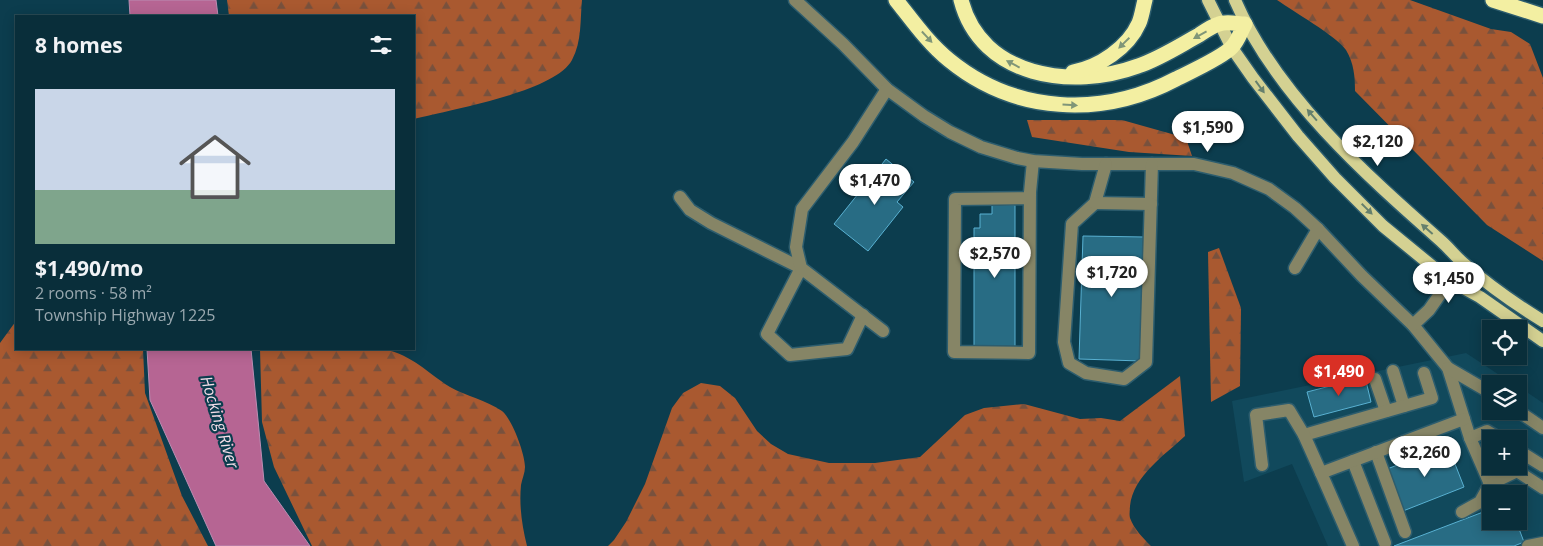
<!DOCTYPE html>
<html lang="en">
<head>
<meta charset="utf-8">
<style>
  body { margin:0; font-family:"Open Sans",sans-serif; background:#173a45; color:#f1f3f6; height:100vh; display:flex; flex-direction:column; font-size:19px; white-space:nowrap }
  * { box-sizing:border-box; margin:0 }
  p { font-size:16px; color:#99a8af }
  .icon { flex:none; width:28px; height:28px; fill:none; stroke:currentColor; stroke-width:2; stroke-linecap:round; stroke-linejoin:round }
  .map { position:relative; flex:1; overflow:hidden }
  .panel { position:absolute; left:15px; top:15px; width:400px; height:335px; display:flex; flex-direction:column; background:#092e3a; border-radius:0px; box-shadow:0 2px 12px #0003,0 0 0 1px #294a54 }
  .panel>* { flex:none }
  .tools { position:absolute; left:1482px; top:320px; display:grid; gap:10px }
  .tools a { display:grid; place-items:center; width:45px; height:45px; border-radius:0px; background:#092e3a; box-shadow:0 2px 12px #0003,0 0 0 1px #294a54; font-size:25px }
  .price { position:absolute; translate:-50% -42px; padding:0 11px; border-radius:18px; background:#fff; color:#222; font-size:16px; line-height:32px; filter:drop-shadow(0 1px 2px #0008) }
  .price::after { content:''; position:absolute; left:50%; top:30px; width:15px; height:11px; margin-left:-8px; background:inherit; clip-path:polygon(0 0,100% 0,50% 100%) }
  .price.selected { background:#d93025; color:#fff }
  ul { padding:0; list-style:none }
  li { display:grid; align-content:center; gap:10px; height:265px; padding:0 20px }
  li span { display:grid; place-items:center; height:155px; border-radius:0px; color:#555 }
  li>.icon { margin-inline-start:auto }
  span .icon { width:90px; height:90px; fill:#fffc; stroke-width:1 }
  li b { font-size:21px }
  h2 { display:flex; justify-content:space-between; align-items:center; height:60px; padding:0 20px; font-size:21px }
  .map>svg:first-child { display:block }
  .built { fill:#11495c; fill-rule:evenodd }
  .forest { fill:url(#forest-firs) }
  .water { fill:#b66593; stroke:#ba8eb3 }
  .building { fill:#286c84; stroke:#59b1d2 }
  .lines { fill:none; stroke-linecap:round; stroke-linejoin:round }
  .minor-casing { stroke:#2d5d6e; stroke-width:15 }
  .major-casing { stroke:#2d5d6e; stroke-width:15 }
  .highway-casing { stroke:#2d5d6e; stroke-width:18 }
  .minor { stroke:#868566; stroke-width:12 }
  .major { stroke:#d4d192; stroke-width:12 }
  .highway { stroke:#f3efa2; stroke-width:15 }
  .oneway { fill:#809678 }
  .oneway2 { fill:#66806d }
  .labels { text-anchor:middle; dominant-baseline:central; stroke-width:4.5; stroke-linejoin:round; paint-order:stroke }
  .water-label { font-size:16px; font-style:italic; fill:#f4dde8; stroke:#0c3d4e }
</style>
</head>
<body>
<div class="map">
<svg width="1543" height="546" viewBox="0 0 1543 546">
  <defs>
    <pattern id="forest-firs" width="22" height="20" patternUnits="userSpaceOnUse" patternTransform="scale(1.25)"><rect width="22" height="20" fill="#a95930"/><path d="M5 1l3.5 6h-7zM16 11l3.5 6h-7z" fill="#78513d"/></pattern>
  </defs>
  <rect width="100%" height="100%" fill="#0c3d4e"/>
  <!-- built -->
  <path class="built" d="M 1466,353 L 1513,384 L 1491,384 L 1491,411 L 1519,411 L 1519,387 L 1543,403 L 1543,546 L 1328,546 L 1292,464 L 1244,482 L 1232,401 ZM 1491,439 L 1519,439 L 1519,466 L 1491,466 ZM 1491,494 L 1519,494 L 1519,521 L 1491,521 Z"/>
  <!-- forest -->
  <g class="forest">
    <path d="M 227,0 L 582,0 C 580,20 582,41 572,60 C 555,92 449,110 414,119 L 414,16 L 229,16 Z"/>
    <path d="M 1277,0 L 1410,0 L 1491,29 L 1511,32 L 1530,44 L 1543,78 L 1543,261 L 1487,225 L 1355,91 C 1355,77 1354,63 1346,50 C 1335,35 1294,12 1277,0 Z"/>
    <path d="M 1122,120 L 1186,138 L 1192,156 L 1129,152 L 1032,137 L 1027,120 Z"/>
    <path d="M 1219,248 L 1241,308 L 1240,386 L 1211,402 L 1208,252 Z"/>
    <path d="M 16,321 L 16,349 L 143,349 L 145,393 L 182,496 L 208,546 L 0,546 L 0,343 Z"/>
    <path d="M 260,349 L 384,349 C 414,356 426,372 450,387 C 466,396 486,400 502,411 C 512,419 525,454 525,467 C 525,473 522,479 521,485 C 519,506 522,526 527,546 L 312,546 L 274,467 L 262,422 Z"/>
    <path d="M 1180,376 L 1185,436 C 1165,455 1133,476 1130,506 C 1130,510 1129,514 1130,518 C 1134,529 1143,538 1151,546 L 608,546 L 614,540 L 626,522 L 645,484 L 672,408 L 683,393 L 701,383 L 720,386 L 735,398 L 757,431 L 771,444 L 788,454 L 829,463 L 875,463 L 920,457 L 965,415 L 984,408 L 1024,404 L 1080,419 L 1101,418 L 1120,421 Z"/>
  </g>
  <!-- water -->
  <g class="water">
    <path d="M 129,0 L 216,0 L 218,16 L 130,16 Z"/>
    <path d="M 147,349 L 251,349 L 264,481 L 310,546 L 216,546 L 150,400 Z"/>
  </g>
  <!-- building -->
  <g class="building">
    <path d="M 886,159 L 914,182 L 897,202 L 903,207 L 868,251 L 834,224 Z"/>
    <path d="M 992,205 L 1015,205 L 1015,347 L 974,347 L 974,228 L 980,228 L 980,214 L 992,214 Z"/>
    <path d="M 1083,236 L 1145,237 L 1141,361 L 1079,359 Z"/>
    <path d="M 1365,377 L 1371,402 L 1314,417 L 1307,392 Z"/>
    <path d="M 1448,446 L 1464,487 L 1403,511 L 1387,469 Z"/>
    <path d="M 1491,509 L 1491,521 L 1516,521 L 1524,542 L 1514,546 L 1394,546 Z"/>
  </g>
  <g class="lines">
    <!-- minor casing -->
    <g class="minor-casing">
      <g id="minor">
        <path d="M 795,0 L 843,44 L 887,89 L 924,116 L 950,132 L 981,147 L 1017,158 L 1033,161 L 1082,164 L 1194,164 L 1233,173 L 1269,189 L 1295,208 L 1318,229 L 1362,276 L 1413,325 L 1448,368 L 1470,438 L 1490,484"/>
        <path d="M 1106,164 L 1095,203 L 1072,224 L 1064,342 L 1069,363 L 1086,373 L 1124,379 L 1146,362 L 1152,164"/>
        <path d="M 680,197 L 690,210 L 711,223 L 801,268 L 767,334 L 790,355 L 847,349 L 863,315"/>
        <path d="M 1030,198 L 955,199 L 954,352 L 1029,353 L 1030,192 L 1033,161"/>
        <path d="M 1095,203 L 1151,204"/>
        <path d="M 1295,268 L 1318,229"/>
        <path d="M 1413,325 L 1429,310 L 1462,263"/>
        <path d="M 883,331 L 801,268 L 796,247 L 802,209 L 853,142 L 887,89"/>
        <path d="M 1448,368 L 1491,393"/>
        <path d="M 1393,371 L 1404,406"/>
        <path d="M 1375,379 L 1386,411"/>
        <path d="M 1518,411 L 1543,428"/>
        <path d="M 1304,435 L 1432,398 L 1424,373"/>
        <path d="M 1470,438 L 1487,431 L 1500,439"/>
        <path d="M 1519,451 L 1543,466"/>
        <path d="M 1376,452 L 1405,532"/>
        <path d="M 1353,461 L 1385,543"/>
        <path d="M 1262,465 L 1256,415 L 1289,410 L 1304,435 L 1321,473"/>
        <path d="M 1462,512 L 1480,502 L 1490,484 L 1517,471 L 1543,488"/>
        <path d="M 1353,546 L 1321,473 L 1464,419"/>
        <path d="M 1528,546 L 1543,543"/>
      </g>
    </g>
    <!-- major casing -->
    <g class="major-casing">
      <g id="major">
        <path d="M 1208,0 L 1232,48 L 1253,78 L 1298,136 L 1335,178 L 1383,226 L 1449,280 L 1480,297 L 1543,341"/>
        <path d="M 1235,0 C 1276,95 1365,174 1441,241 C 1449,248 1455,256 1463,263 C 1487,284 1515,304 1543,321"/>
      </g>
    </g>
    <!-- highway casing -->
    <g class="highway-casing">
      <g id="highway">
        <path d="M 896,0 C 912,20 928,43 949,60 C 1015,114 1102,118 1176,79 C 1190,72 1223,57 1232,47 C 1238,41 1241,31 1245,24 C 1238,24 1226,21 1219,24 C 1212,26 1205,31 1199,35 C 1179,46 1159,59 1138,66 C 1073,90 981,78 961,0"/>
        <path d="M 1493,0 L 1543,16"/>
        <path d="M 1073,72 C 1099,67 1128,48 1139,23 C 1142,16 1143,7 1145,0"/>
      </g>
    </g>
    <!-- minor -->
    <use href="#minor" class="minor"/>
    <!-- major -->
    <use href="#major" class="major"/>
    <!-- highway -->
    <use href="#highway" class="highway"/>
  </g>
  <!-- one-way arrows -->
  <defs><path id="oneway-solid" d="M-6-.8H1V-3.2L6.5 0L1 3.2V.8H-6Z" transform="scale(1.25)"/></defs>
  <g class="oneway">
    <use href="#oneway-solid" transform="translate(1200 35) rotate(151)"/>
    <use href="#oneway-solid" transform="translate(927 37) rotate(47)"/>
    <use href="#oneway-solid" transform="translate(1124 43) rotate(136)"/>
    <use href="#oneway-solid" transform="translate(1013 64) rotate(-152)"/>
    <use href="#oneway-solid" transform="translate(1070 105) rotate(3)"/>
  </g>
  <g class="oneway2">
    <use href="#oneway-solid" transform="translate(1260 87) rotate(54)"/>
    <use href="#oneway-solid" transform="translate(1312 115) rotate(-131)"/>
    <use href="#oneway-solid" transform="translate(1367 209) rotate(45)"/>
    <use href="#oneway-solid" transform="translate(1427 229) rotate(-139)"/>
  </g>
  <g class="labels">
    <!-- water labels -->
    <g class="water-label">
      <text transform="translate(220 422) rotate(73)">Hocking River</text>
    </g>
  </g>
</svg>
<div class="tools">
<a><svg class="icon" aria-label="locate" viewBox="0 0 24 24"><circle cx="12" cy="12" r="6"/><path d="M12 2v4M12 18v4M2 12h4M18 12h4"/></svg></a>
<a><svg class="icon" aria-label="layers" viewBox="0 0 24 24"><path d="M12 4l9 5-9 5-9-5zM3 14l9 5 9-5"/></svg></a>
<a>+</a>
<a>−</a>
</div>
<b class="price" style="left:1208px;top:153px">$1,590</b>
<b class="price" style="left:1378px;top:167px">$2,120</b>
<b class="price" style="left:875px;top:206px">$1,470</b>
<b class="price" style="left:995px;top:279px">$2,570</b>
<b class="price" style="left:1112px;top:298px">$1,720</b>
<b class="price" style="left:1449px;top:304px">$1,450</b>
<b class="price selected" style="left:1339px;top:397px">$1,490</b>
<b class="price" style="left:1425px;top:478px">$2,260</b>
<section class="panel">
<h2>8 homes<svg class="icon" aria-label="filters" viewBox="0 0 24 24"><path d="M4 7h16M4 17h16"/><circle cx="9" cy="7" r="2"/><circle cx="15" cy="17" r="2"/></svg></h2>
<ul>
<li><span style="background:linear-gradient(#c9d6e8 65%,#7fa58c 0)"><svg class="icon" aria-label="home" viewBox="0 0 24 24"><path d="M3 11l9-7 9 7M6 9v11h12V9"/></svg></span><div><b>$1,490/mo</b><p>2 rooms · 58 m²</p><p>Township Highway 1225</p></div></li>
</ul>
</section>
</div>
</body>
</html>
